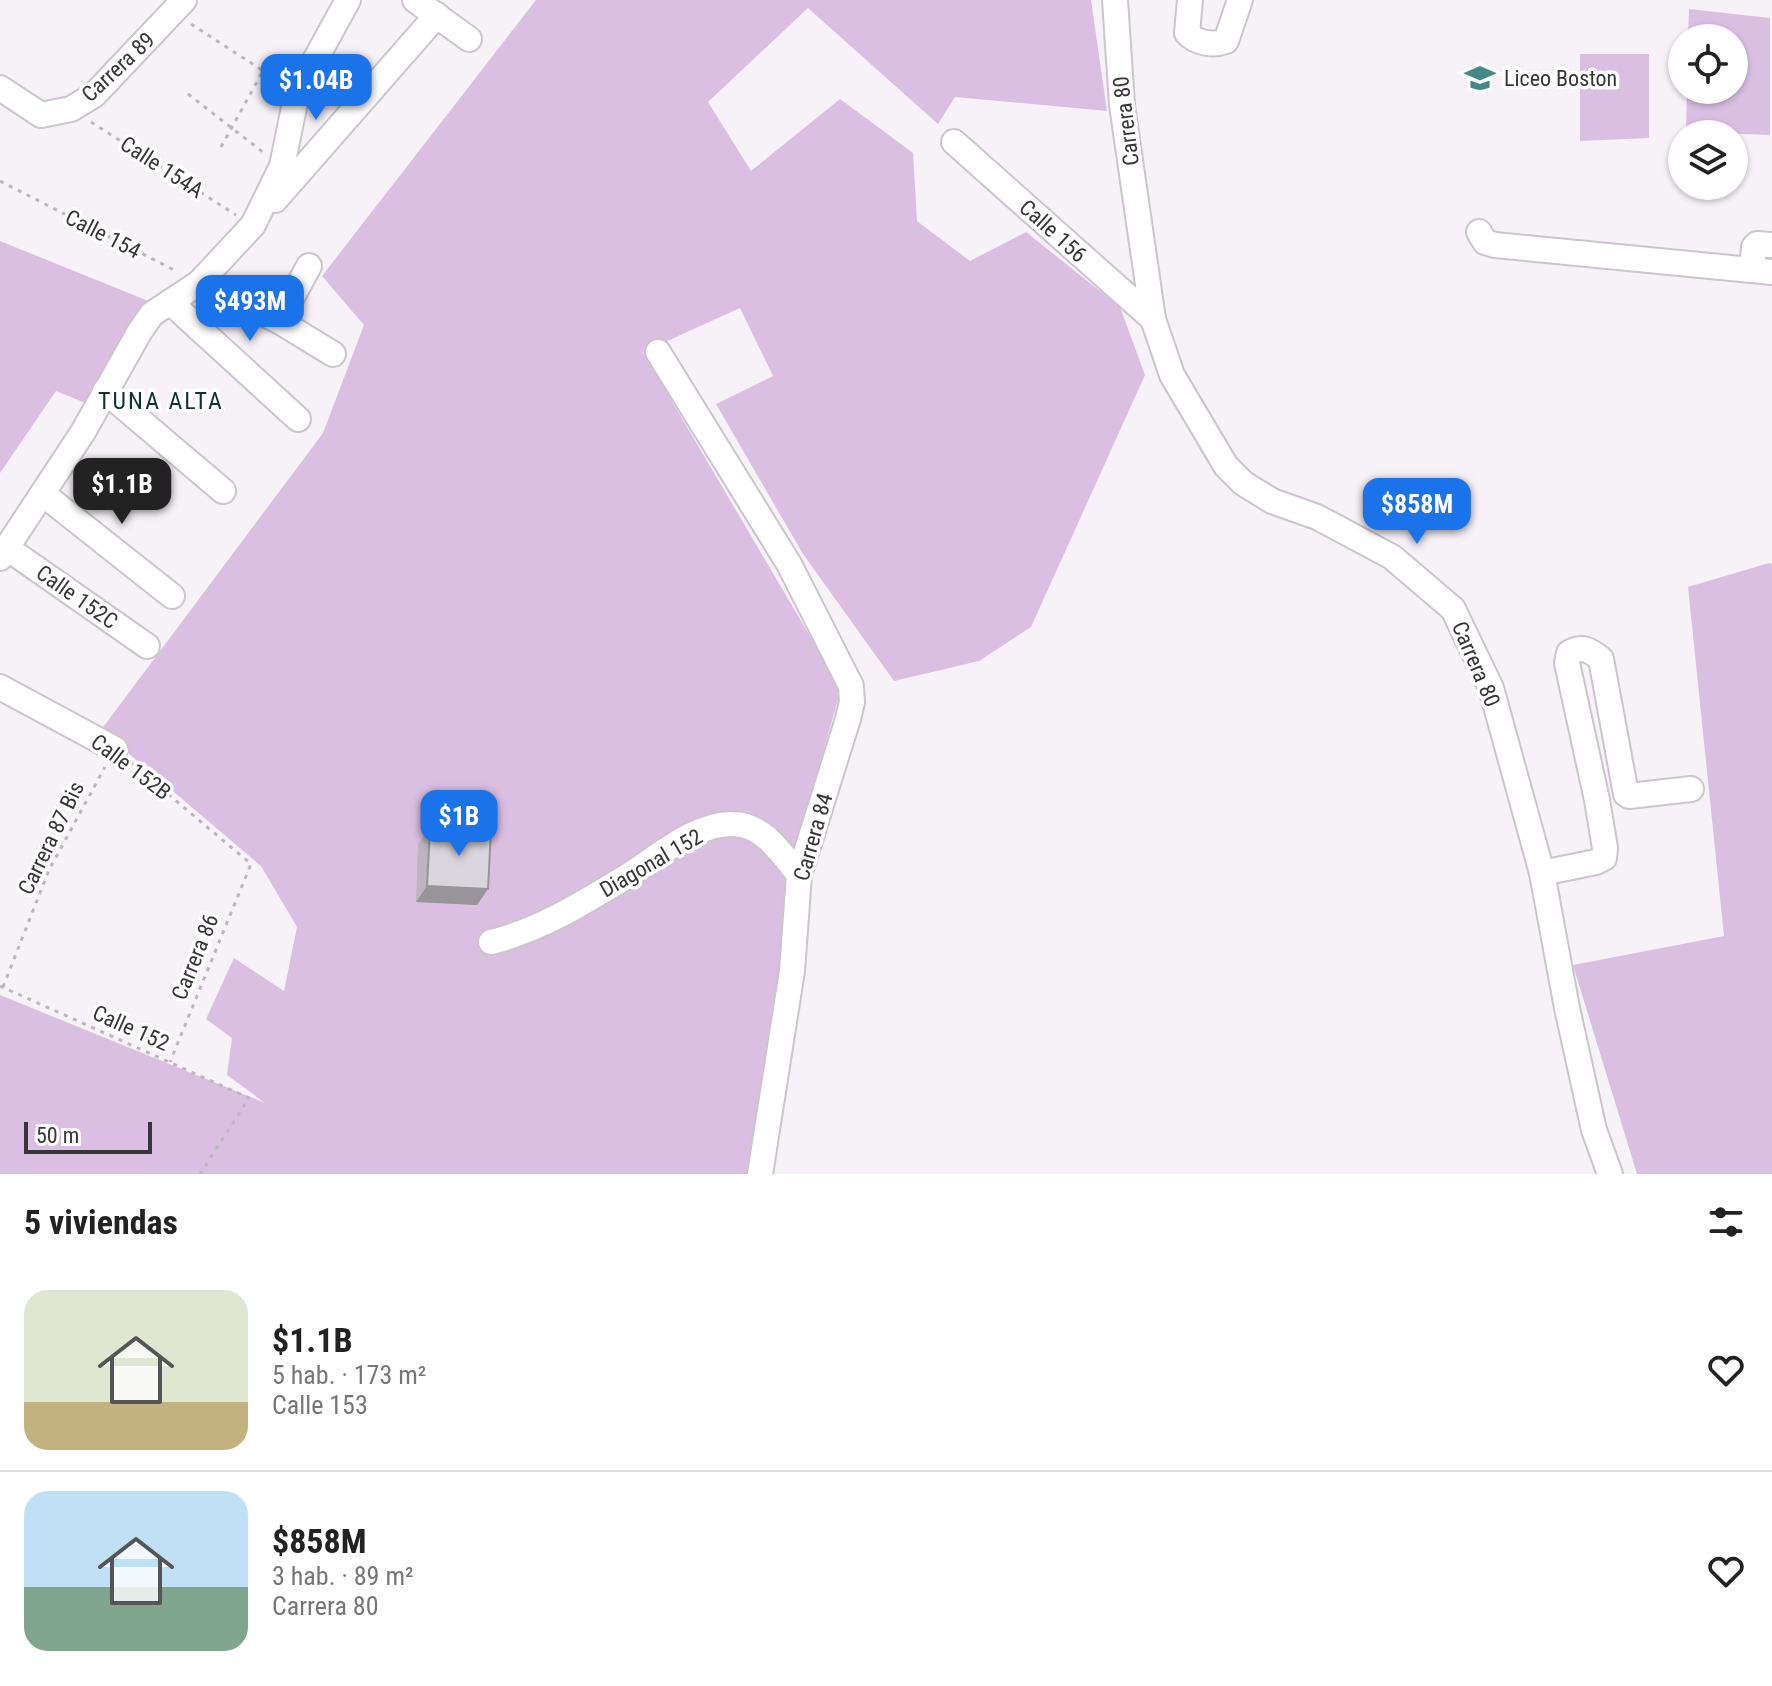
<!DOCTYPE html>
<html lang="es">
<head>
<meta charset="utf-8">
<style>
  body { margin:0; font-family:"Roboto Condensed",sans-serif; background:#f6f6f6; color:#222; height:100vh; display:flex; flex-direction:column; font-size:30px; white-space:nowrap }
  * { box-sizing:border-box; margin:0 }
  p { font-size:26px; color:#767676 }
  .icon { flex:none; width:44px; height:44px; fill:none; stroke:currentColor; stroke-width:2; stroke-linecap:round; stroke-linejoin:round }
  .map { position:relative; height:1174px; overflow:hidden }
  .panel { display:flex; flex-direction:column; background:#fff; flex:1 }
  .panel>* { flex:none }
  .controls { position:absolute; left:1668px; top:24px; display:grid; gap:16px }
  .controls a { display:grid; place-items:center; width:80px; height:80px; border-radius:50%; background:#fff; box-shadow:0 2px 6px #0004; font-size:40px }
  .scale { position:absolute; left:24px; bottom:20px; width:128px; box-sizing:border-box; padding-left:8px; border:4px solid #373538; border-top:0; font-size:22px; line-height:28px; white-space:nowrap; color:#373538; -webkit-text-stroke:6px #fff; paint-order:stroke }
  .price { position:absolute; translate:-50% -68px; padding:0 18px; border-radius:16px; background:#1a73e8; color:#fff; font-size:26px; line-height:52px; filter:drop-shadow(0 2px 4px #0008) }
  .price::after { content:''; position:absolute; left:50%; top:48px; width:24px; height:18px; margin-left:-12px; background:inherit; clip-path:polygon(0 0,100% 0,50% 100%) }
  .price.active { background:#222; color:#fff }
  ul { padding:0; list-style:none }
  li { display:flex; align-items:center; gap:24px; height:200px; padding:0 24px }
  li+li { border-top:2px solid #e0e0e0 }
  li span { display:grid; place-items:center; flex:none; width:224px; height:160px; border-radius:24px; color:#555 }
  li>.icon { margin-inline-start:auto }
  span .icon { width:96px; height:96px; fill:#fffc; stroke-width:1 }
  li b { font-size:34px }
  h2 { display:flex; justify-content:space-between; align-items:center; height:96px; padding:0 24px; font-size:34px }
  .map>svg:first-child { display:block }
  .green { fill:#dbbfe3 }
  .lines { fill:none; stroke-linecap:round; stroke-linejoin:round }
  .minor-casing { stroke:#cbc5cc; stroke-width:28 }
  .path { stroke:#bcb7bd; stroke-width:3; stroke-dasharray:4 6; stroke-linecap:butt }
  .minor { stroke:#fff; stroke-width:24 }
  .wall { fill:#bbb6bd }
  .shaded-wall { fill:#99949a }
  .building { fill:#dad4dc; stroke:#99949a; stroke-width:2 }
  .labels { text-anchor:middle; dominant-baseline:central; stroke-width:7; stroke-linejoin:round; paint-order:stroke }
  .street-label { font-size:22px; fill:#373538; stroke:#fff }
  .poi-label { font-size:22px; fill:#373538; stroke:#fff; text-anchor:start }
  .neighbourhood-label { font-size:24px; letter-spacing:2px; fill:#103331; stroke:#fff }
</style>
</head>
<body>
<div class="map">
<svg width="1772" height="1174" viewBox="0 0 1772 1174">
  <rect width="100%" height="100%" fill="#f7f1f8"/>
  <!-- green -->
  <g class="green">
    <path d="M 536,0 L 1091,0 L 1107,111 L 955,97 L 938,124 L 808,8 L 708,102 L 751,171 L 840,99 L 913,153 L 917,221 L 970,261 L 1026,232 L 1120,307 L 1145,375 L 1031,627 L 979,661 L 894,681 L 803,554 L 716,404 L 773,376 L 740,308 L 643,352 L 841,689 L 794,855 L 752,1174 L 0,1174 L 0,995 L 265,1103 L 227,1075 L 232,1038 L 206,1019 L 234,958 L 284,991 L 297,927 L 261,866 L 101,730 L 323,433 L 364,325 L 322,276 Z"/>
    <path d="M 1689,9 L 1770,18 L 1770,135 L 1686,132 L 1687,90 L 1734,90 L 1734,38 L 1688,38 Z"/>
    <path d="M 1580,54 L 1649,54 L 1649,138 L 1580,141 Z"/>
    <path d="M 0,241 L 156,304 L 88,404 L 56,391 L 0,473 Z"/>
    <path d="M 1769,563 L 1772,564 L 1772,1174 L 1637,1174 L 1573,965 L 1724,936 L 1688,587 Z"/>
  </g>
  <g class="lines">
    <!-- minor casing -->
    <g class="minor-casing">
      <g id="minor">
        <path d="M 415,0 L 469,39"/>
        <path d="M 1115,0 L 1122,105 L 1153,319 L 1172,375 L 1226,466 L 1243,483 L 1272,501 L 1317,517 L 1392,557 L 1453,609 L 1491,688 L 1542,873 L 1567,1008 L 1594,1130 L 1610,1174"/>
        <path d="M 1190,0 L 1187,33 C 1196,43 1213,46 1226,41 L 1240,0"/>
        <path d="M 0,88 L 41,115 L 71,109 L 94,95 L 184,0"/>
        <path d="M 954,142 L 1153,319"/>
        <path d="M 275,200 L 437,15"/>
        <path d="M 1479,232 L 1485,242 L 1495,245 L 1772,272"/>
        <path d="M 1752,270 L 1754,247 L 1757,244 L 1772,245"/>
        <path d="M 199,283 L 279,321 L 333,354"/>
        <path d="M 170,302 L 298,419"/>
        <path d="M 279,321 L 309,266"/>
        <path d="M 658,352 L 789,564 L 851,686 L 852,702 L 848,719 L 799,875 L 792,971 L 760,1174"/>
        <path d="M 105,391 L 223,491"/>
        <path d="M 43,494 L 172,596"/>
        <path d="M 7,548 L 147,646"/>
        <path d="M 0,558 L 83,432 L 140,331 L 152,314 L 199,283 L 253,225 L 282,166 L 297,93 L 348,0"/>
        <path d="M 0,687 L 115,749"/>
        <path d="M 1542,873 L 1596,862 L 1604,858 L 1605,848 L 1597,800 L 1567,663 L 1569,653 C 1582,645 1590,650 1601,659 L 1626,794 L 1629,796 L 1691,789"/>
        <path d="M 491,942 C 541,930 586,901 629,875 C 659,856 696,823 733,824 C 763,824 782,854 799,875"/>
      </g>
    </g>
    <!-- path -->
    <g class="path">
      <path d="M 191,24 L 282,83"/>
      <path d="M 188,94 L 264,153"/>
      <path d="M 91,122 L 236,215"/>
      <path d="M 221,147 L 263,71"/>
      <path d="M 0,181 L 178,272"/>
      <path d="M 130,762 L 251,864 L 170,1062"/>
      <path d="M 0,986 L 249,1098 L 200,1174"/>
      <path d="M 3,987 L 49,870 L 105,767"/>
    </g>
    <!-- minor -->
    <use href="#minor" class="minor"/>
  </g>
  <!-- wall -->
  <path class="wall" d="M 430,828 L 488,889 L 477,905 L 416,902 L 418,844 Z"/>
  <!-- shaded-wall -->
  <path class="shaded-wall" d="M 427,886 L 488,889 L 477,905 L 416,902 Z"/>
  <!-- building -->
  <path class="building" d="M 430,828 L 491,830 L 488,889 L 427,886 Z"/>
  <!-- icons -->
  <defs>
    <g id="school-bare" transform="scale(2.4)"><path d="M0-5L7-2L0 1L-7-2ZM-4 1L0 2.5L4 1V4Q0 6-4 4Z" fill="#438a86" stroke="#fff" stroke-width="2.5" paint-order="stroke"/></g>
  </defs>
  <g fill-rule="evenodd">
    <use href="#school-bare" x="1480" y="78"/>
  </g>
  <g class="labels">
    <!-- street labels -->
    <g class="street-label">
      <text transform="translate(118 67) rotate(-43)">Carrera 89</text>
      <text transform="translate(1126 121) rotate(-97)">Carrera 80</text>
      <text transform="translate(162 167) rotate(33)">Calle 154A</text>
      <text transform="translate(1053 231) rotate(42)">Calle 156</text>
      <text transform="translate(103 234) rotate(27)">Calle 154</text>
      <text transform="translate(77 597) rotate(35)">Calle 152C</text>
      <text transform="translate(1476 664) rotate(67)">Carrera 80</text>
      <text transform="translate(131 767) rotate(37)">Calle 152B</text>
      <text transform="translate(813 837) rotate(-74)">Carrera 84</text>
      <text transform="translate(51 838) rotate(-64)">Carrera 87 Bis</text>
      <text transform="translate(651 863) rotate(-30)">Diagonal 152</text>
      <text transform="translate(195 957) rotate(-68)">Carrera 86</text>
      <text transform="translate(131 1028) rotate(24)">Calle 152</text>
    </g>
    <!-- poi labels -->
    <g class="poi-label">
      <text x="1504" y="78">Liceo Boston</text>
    </g>
    <!-- neighbourhood labels -->
    <g class="neighbourhood-label">
      <text x="161" y="401">TUNA ALTA</text>
    </g>
  </g>
</svg>
<div class="controls">
<a><svg class="icon" aria-label="locate" viewBox="0 0 24 24"><circle cx="12" cy="12" r="6"/><path d="M12 2v4M12 18v4M2 12h4M18 12h4"/></svg></a>
<a><svg class="icon" aria-label="layers" viewBox="0 0 24 24"><path d="M12 4l9 5-9 5-9-5zM3 14l9 5 9-5"/></svg></a>
</div>
<div class="scale">50 m</div>
<b class="price" style="left:316px;top:122px">$1.04B</b>
<b class="price" style="left:250px;top:343px">$493M</b>
<b class="price active" style="left:122px;top:526px">$1.1B</b>
<b class="price" style="left:1417px;top:546px">$858M</b>
<b class="price" style="left:459px;top:858px">$1B</b>
</div>
<section class="panel">
<h2>5 viviendas<svg class="icon" aria-label="filters" viewBox="0 0 24 24"><path d="M4 7h16M4 17h16"/><circle cx="9" cy="7" r="2"/><circle cx="15" cy="17" r="2"/></svg></h2>
<ul>
<li><span style="background:linear-gradient(#dfe7d0 70%,#c2b280 0)"><svg class="icon" aria-label="home" viewBox="0 0 24 24"><path d="M3 11l9-7 9 7M6 9v11h12V9"/></svg></span><div><b>$1.1B</b><p>5 hab. · 173 m²</p><p>Calle 153</p></div><svg class="icon" aria-label="heart" viewBox="0 0 24 24"><path d="M12 20l-8-8c-3-5 5-10 8-4 3-6 11-1 8 4z"/></svg></li>
<li><span style="background:linear-gradient(#bfe0f5 60%,#7fa58c 0)"><svg class="icon" aria-label="home" viewBox="0 0 24 24"><path d="M3 11l9-7 9 7M6 9v11h12V9"/></svg></span><div><b>$858M</b><p>3 hab. · 89 m²</p><p>Carrera 80</p></div><svg class="icon" aria-label="heart" viewBox="0 0 24 24"><path d="M12 20l-8-8c-3-5 5-10 8-4 3-6 11-1 8 4z"/></svg></li>
</ul>
</section>
</body>
</html>
